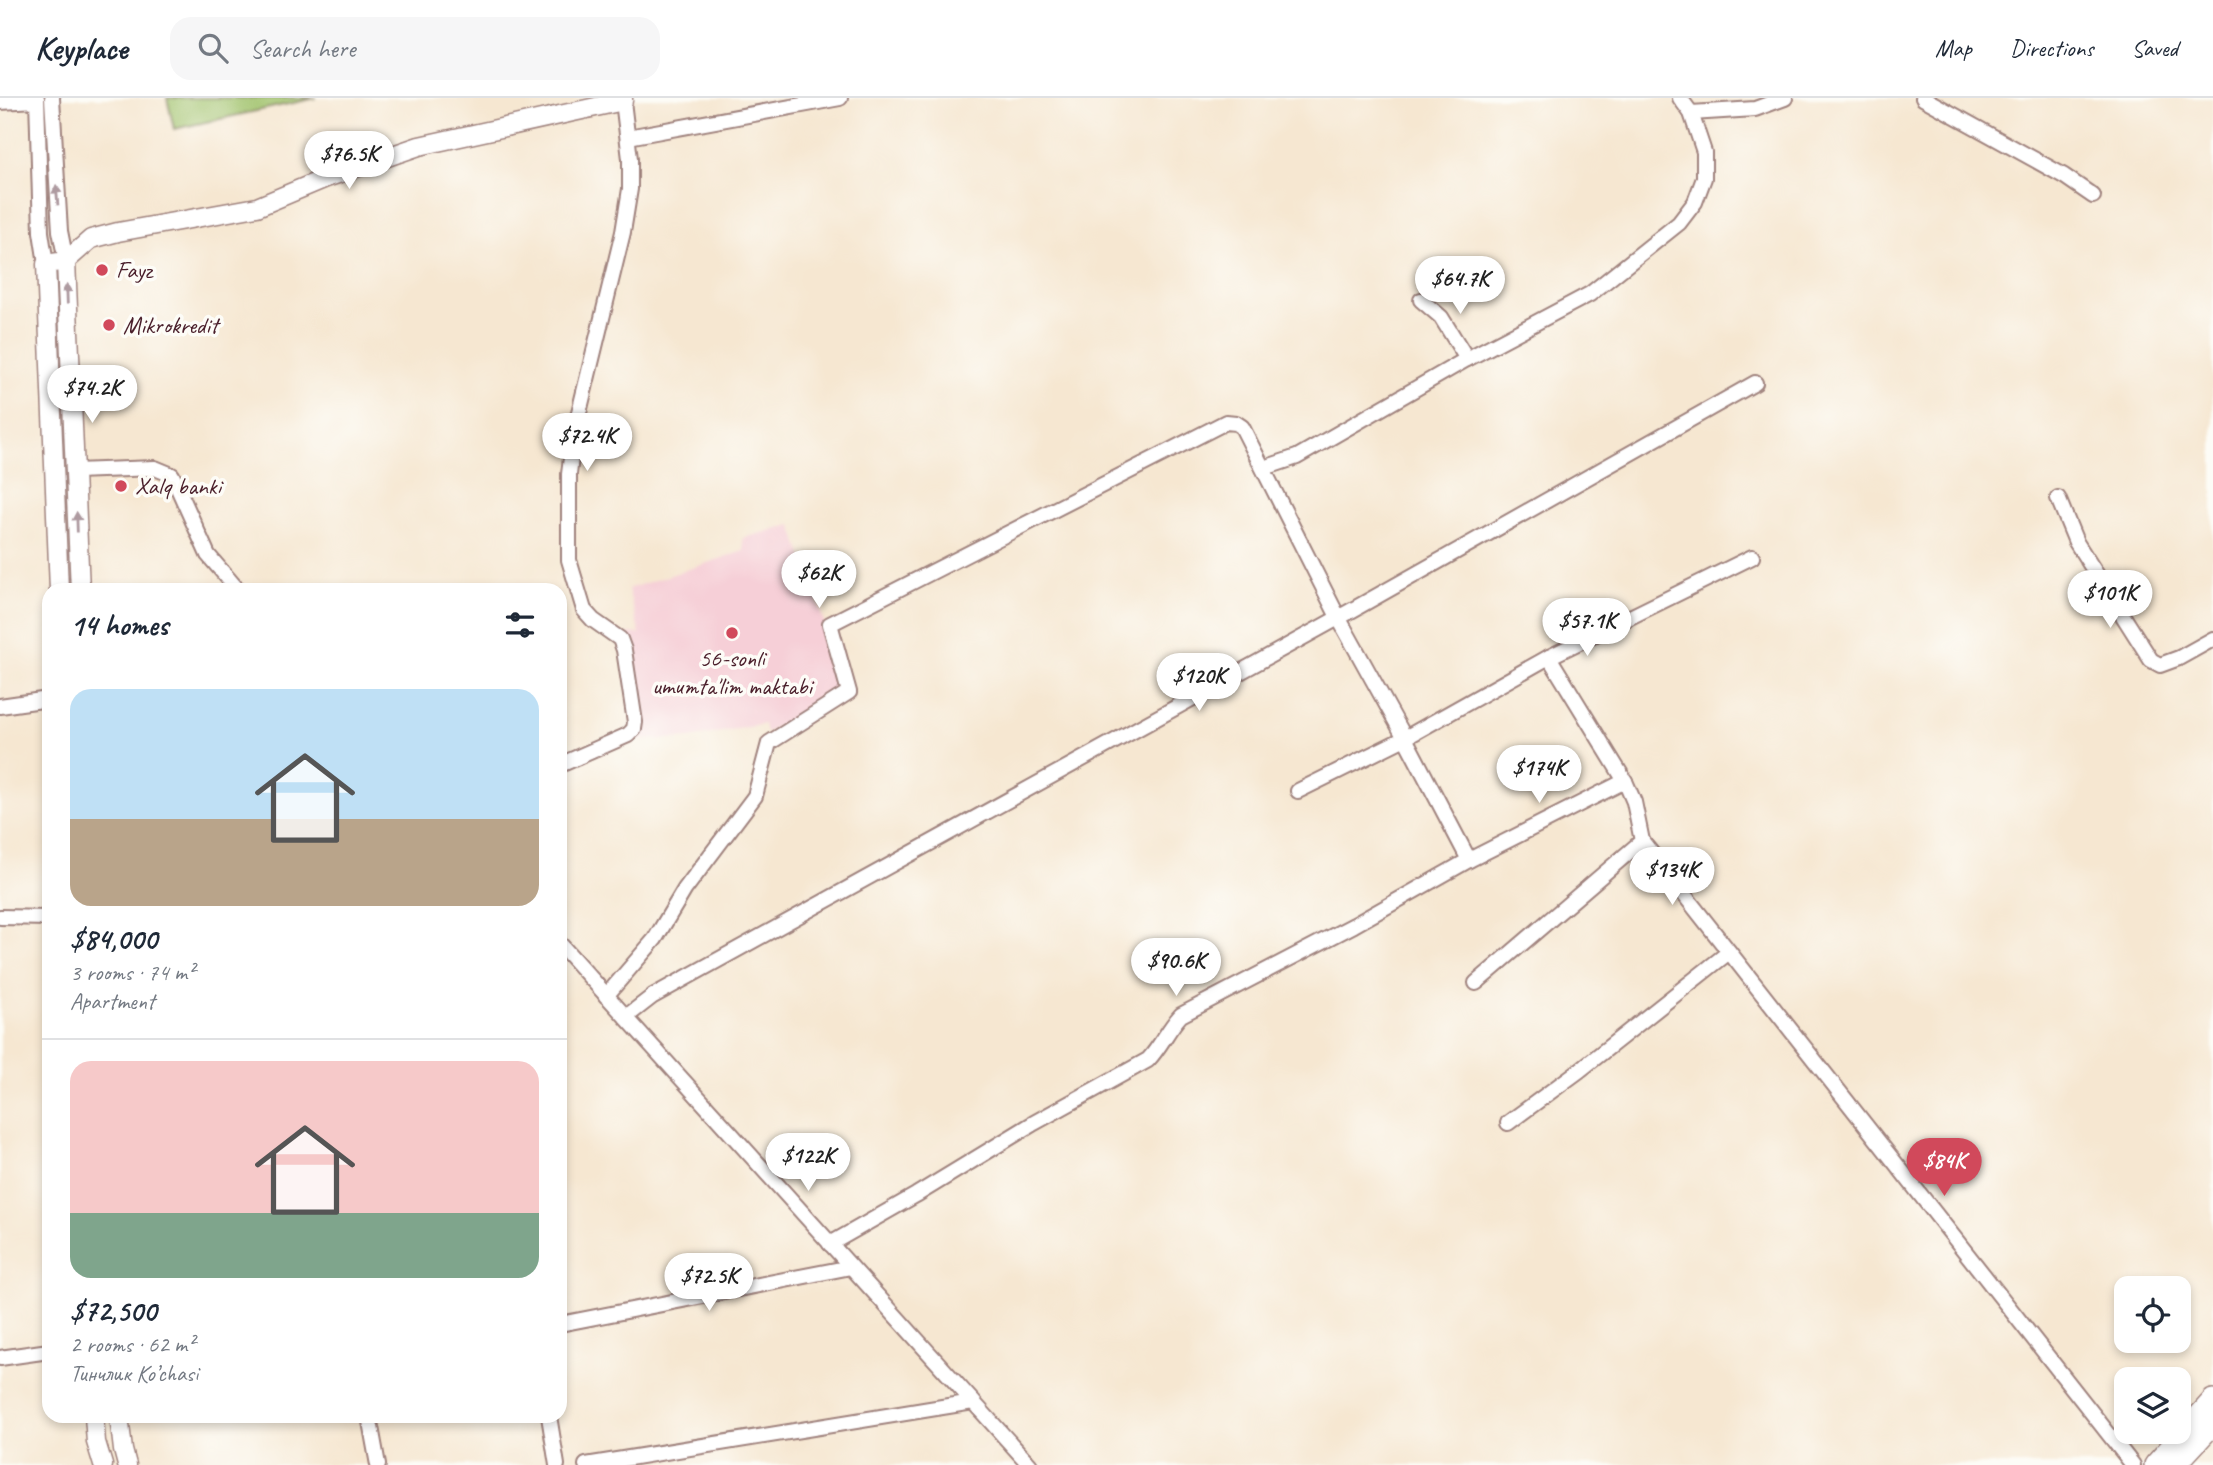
<!DOCTYPE html>
<html lang="en">
<head>
<meta charset="utf-8">
<style>
  body { margin:0; font-family:Caveat,sans-serif; background:#f6f6f7; color:#1f2937; height:100vh; display:flex; flex-direction:column; font-size:26px; white-space:nowrap }
  * { box-sizing:border-box; margin:0 }
  p { font-size:23px; color:#747a83 }
  .icon { flex:none; width:38px; height:38px; fill:none; stroke:currentColor; stroke-width:2; stroke-linecap:round; stroke-linejoin:round }
  .map { position:relative; flex:1; overflow:hidden }
  .panel { position:absolute; left:42px; top:485px; width:525px; height:840px; display:flex; flex-direction:column; background:#fff; border-radius:21px; box-shadow:0 4px 10px #0003 }
  .panel>* { flex:none }
  .buttons { position:absolute; left:2114px; top:1178px; display:grid; gap:14px }
  .buttons a { display:grid; place-items:center; width:77px; height:77px; border-radius:14px; background:#fff; box-shadow:0 4px 10px #0003; font-size:35px }
  .price { position:absolute; translate:-50% -60px; padding:0 16px; border-radius:24px; background:#fff; color:#222; font-size:23px; line-height:46px; filter:drop-shadow(0 2px 4px #0008) }
  .price::after { content:''; position:absolute; left:50%; top:42px; width:21px; height:16px; margin-left:-10px; background:inherit; clip-path:polygon(0 0,100% 0,50% 100%) }
  .price.selected { background:#d1495b; color:#fff }
  ul { padding:0; list-style:none }
  li { display:grid; align-content:center; gap:14px; height:371px; padding:0 28px }
  li+li { border-top:2px solid #e0e1e3 }
  li span { display:grid; place-items:center; height:217px; border-radius:21px; color:#555 }
  li>.icon { margin-inline-start:auto }
  span .icon { width:126px; height:126px; fill:#fffc; stroke-width:1 }
  li b { font-size:30px }
  h2 { display:flex; justify-content:space-between; align-items:center; height:84px; padding:0 28px; font-size:30px }
  header { display:flex; align-items:center; gap:42px; box-sizing:border-box; height:98px; padding:0 35px; background:#fff; border-bottom:2px solid #e0e1e3 }
  header strong { font-size:33px }
  nav { display:flex; gap:38px; margin-inline-start:auto; font-size:24px }
  .search { width:490px; height:63px; background:#f6f6f7; display:flex; align-items:center; gap:18px; box-sizing:border-box; padding:0 24px; border-radius:21px; color:#747a83; font-size:26px }
  .map>svg:first-child { display:block }
  .built { fill:#f6cfd7 }
  .green { fill:#a0c26c; stroke:#75704c; stroke-width:2 }
  .lines { fill:none; stroke-linecap:round; stroke-linejoin:round }
  .minor-casing { stroke:#a0837e; stroke-width:18 }
  .major-casing { stroke:#a0837e; stroke-width:21 }
  .highway-casing { stroke:#a0837e; stroke-width:24 }
  .minor { stroke:#fff; stroke-width:14 }
  .major { stroke:#fff; stroke-width:18 }
  .highway { stroke:#fff; stroke-width:21 }
  .oneway { fill:#ae9aa0 }
  .poi-dot { fill:#d1495b; stroke:#fdfcf7; stroke-width:2.5 }
  .labels { text-anchor:middle; dominant-baseline:central; stroke-width:7; stroke-linejoin:round; paint-order:stroke }
  .poi-label { font-size:24px; fill:#4a1f2b; stroke:#fdfcf7; text-anchor:start }
</style>
</head>
<body>
<header>
<strong>Keyplace</strong>
<div class="search"><svg class="icon" aria-label="search" viewBox="0 0 24 24"><circle cx="10" cy="10" r="6"/><path d="M15 15l6 6"/></svg>Search here</div>
<nav><a>Map</a><a>Directions</a><a>Saved</a></nav>
</header>
<div class="map">
<svg width="2213" height="1367" viewBox="0 0 2213 1367">
  <rect width="100%" height="100%" fill="#fdfcf7"/>
  <filter id="ink" filterUnits="userSpaceOnUse"><feTurbulence type="fractalNoise" baseFrequency=".0143" numOctaves="2"/><feDisplacementMap in="SourceGraphic" scale="14" xChannelSelector="R" yChannelSelector="G"/><feConvolveMatrix kernelMatrix="1 2 1 2 8 2 1 2 1" color-interpolation-filters="sRGB"/></filter>
  <filter id="wash" filterUnits="userSpaceOnUse"><feTurbulence type="fractalNoise" baseFrequency=".00686" numOctaves="4" result="noise"/><feDisplacementMap in="SourceGraphic" scale="28" xChannelSelector="R" yChannelSelector="G"/><feGaussianBlur stdDeviation="1.57" result="paint"/><feColorMatrix in="noise" values="0 0 0 0 0 0 0 0 0 0 0 0 0 0 0 0 0 1.4 0 .05"/><feComposite in="paint" operator="in"/></filter>
  <g filter="url(#wash)">
    <rect width="100%" height="100%" fill="#f6e7d1"/>
    <!-- built -->
    <path class="built" d="M 792,427 L 827,533 L 825,534 L 845,589 L 766,635 L 764,626 L 690,640 L 639,642 L 641,614 L 627,535 L 640,536 L 628,491 L 744,453 L 743,440 Z"/>
    <!-- green -->
    <path class="green" d="M 167,0 L 316,0 L 174,31 Z"/>
  </g>
  <g filter="url(#ink)">
    <g class="lines">
      <!-- minor casing -->
      <g class="minor-casing">
        <g id="minor">
          <path d="M 37,0 L 41,134 L 46,166"/>
          <path d="M 52,0 L 60,133 L 66,163"/>
          <path d="M 1923,0 L 2064,78 L 2093,98"/>
          <path d="M 0,4 L 37,2"/>
          <path d="M 1691,15 L 1755,11 L 1785,0"/>
          <path d="M 628,39 L 840,0"/>
          <path d="M 1421,202 L 1441,219 L 1467,261"/>
          <path d="M 1264,370 L 1297,359 L 1467,261 L 1590,196 L 1679,125 L 1695,104 L 1704,80 L 1704,54 L 1691,15 L 1680,0"/>
          <path d="M 75,373 L 155,370 L 172,377 L 208,457 L 238,492"/>
          <path d="M 2058,400 L 2076,444 L 2151,562 L 2160,567 L 2179,560 L 2213,541"/>
          <path d="M 0,608 L 49,601"/>
          <path d="M 560,667 L 628,637 L 634,631 L 635,624 L 624,552 L 620,541 L 593,522 L 584,512 L 569,462 L 569,376 L 574,335 L 623,134 L 630,91 L 630,61 L 623,3"/>
          <path d="M 1642,743 L 2133,1367"/>
          <path d="M 1469,762 L 1625,683"/>
          <path d="M 0,819 L 49,820"/>
          <path d="M 560,846 L 1030,1367"/>
          <path d="M 1476,885 L 1642,743 L 1634,704 L 1625,683 L 1549,559"/>
          <path d="M 606,898 L 655,841 L 685,791 L 755,698 L 769,645 L 849,594 L 830,526 L 1226,324 L 1236,325 L 1242,329 L 1338,519 L 1405,640 L 1298,693"/>
          <path d="M 626,919 L 653,898 L 1347,515 L 1755,285"/>
          <path d="M 1508,1025 L 1580,972 L 1729,854"/>
          <path d="M 830,1146 L 916,1097 L 1034,1025 L 1148,962 C 1161,948 1168,931 1181,917 L 1354,827 L 1469,762 L 1405,640 L 1549,559 L 1752,459"/>
          <path d="M 560,1226 L 851,1169"/>
          <path d="M 0,1260 L 49,1253"/>
          <path d="M 369,1318 L 378,1367"/>
          <path d="M 549,1318 L 557,1367"/>
          <path d="M 586,1367 L 973,1304"/>
        </g>
      </g>
      <!-- major casing -->
      <g class="major-casing">
        <g id="major">
          <path d="M 66,163 L 80,492"/>
          <path d="M 59,492 L 46,166 L 66,163 L 91,141 L 118,134 L 257,109 L 326,80 L 419,48 L 623,3 L 623,0"/>
          <path d="M 94,1318 L 96,1344 L 103,1367"/>
          <path d="M 119,1318 L 123,1352 L 127,1367"/>
        </g>
      </g>
      <!-- highway casing -->
      <g class="highway-casing">
        <g id="highway">
          <path d="M 2155,1367 L 2213,1302"/>
          <path d="M 2175,1367 L 2213,1326"/>
        </g>
      </g>
      <!-- minor -->
      <use href="#minor" class="minor"/>
      <!-- major -->
      <use href="#major" class="major"/>
      <!-- highway -->
      <use href="#highway" class="highway"/>
    </g>
    <!-- one-way arrows -->
    <defs><path id="oneway-solid" d="M-6-.8H1V-3.2L6.5 0L1 3.2V.8H-6Z" transform="scale(1.75)"/></defs>
    <g class="oneway">
      <use href="#oneway-solid" transform="translate(57 97) rotate(-95)"/>
      <use href="#oneway-solid" transform="translate(67 196) rotate(-92)"/>
      <use href="#oneway-solid" transform="translate(77 424) rotate(-92)"/>
    </g>
  </g>
  <!-- markers -->
  <g class="poi-dot">
    <circle cx="102" cy="172" r="7"/>
    <circle cx="109" cy="227" r="7"/>
    <circle cx="121" cy="388" r="7"/>
    <circle cx="732" cy="535" r="7"/>
  </g>
  <g class="labels">
    <!-- poi labels -->
    <g class="poi-label">
      <text x="116" y="172">Fayz</text>
      <text x="123" y="227">Mikrokredit</text>
      <text x="135" y="388">Xalq banki</text>
      <text x="732" y="560" text-anchor="middle">56-sonli<tspan x="732" dy="28">umumta'lim maktabi</tspan></text>
    </g>
  </g>
</svg>
<div class="buttons">
<a><svg class="icon" aria-label="locate" viewBox="0 0 24 24"><circle cx="12" cy="12" r="6"/><path d="M12 2v4M12 18v4M2 12h4M18 12h4"/></svg></a>
<a><svg class="icon" aria-label="layers" viewBox="0 0 24 24"><path d="M12 4l9 5-9 5-9-5zM3 14l9 5 9-5"/></svg></a>
</div>
<b class="price" style="left:349px;top:93px">$76.5K</b>
<b class="price" style="left:1460px;top:218px">$64.7K</b>
<b class="price" style="left:92px;top:327px">$74.2K</b>
<b class="price" style="left:587px;top:375px">$72.4K</b>
<b class="price" style="left:819px;top:512px">$62K</b>
<b class="price" style="left:2110px;top:532px">$101K</b>
<b class="price" style="left:1587px;top:560px">$57.1K</b>
<b class="price" style="left:1199px;top:615px">$120K</b>
<b class="price" style="left:1539px;top:707px">$174K</b>
<b class="price" style="left:1672px;top:809px">$134K</b>
<b class="price" style="left:1176px;top:900px">$90.6K</b>
<b class="price" style="left:808px;top:1095px">$122K</b>
<b class="price selected" style="left:1944px;top:1100px">$84K</b>
<b class="price" style="left:709px;top:1215px">$72.5K</b>
<section class="panel">
<h2>14 homes<svg class="icon" aria-label="filters" viewBox="0 0 24 24"><path d="M4 7h16M4 17h16"/><circle cx="9" cy="7" r="2"/><circle cx="15" cy="17" r="2"/></svg></h2>
<ul>
<li><span style="background:linear-gradient(#bfe0f5 60%,#b9a48a 0)"><svg class="icon" aria-label="home" viewBox="0 0 24 24"><path d="M3 11l9-7 9 7M6 9v11h12V9"/></svg></span><div><b>$84,000</b><p>3 rooms · 74 m²</p><p>Apartment</p></div></li>
<li><span style="background:linear-gradient(#f6c9c9 70%,#7fa58c 0)"><svg class="icon" aria-label="home" viewBox="0 0 24 24"><path d="M3 11l9-7 9 7M6 9v11h12V9"/></svg></span><div><b>$72,500</b><p>2 rooms · 62 m²</p><p>Тинчлик Ko’chasi</p></div></li>
</ul>
</section>
</div>
</body>
</html>
